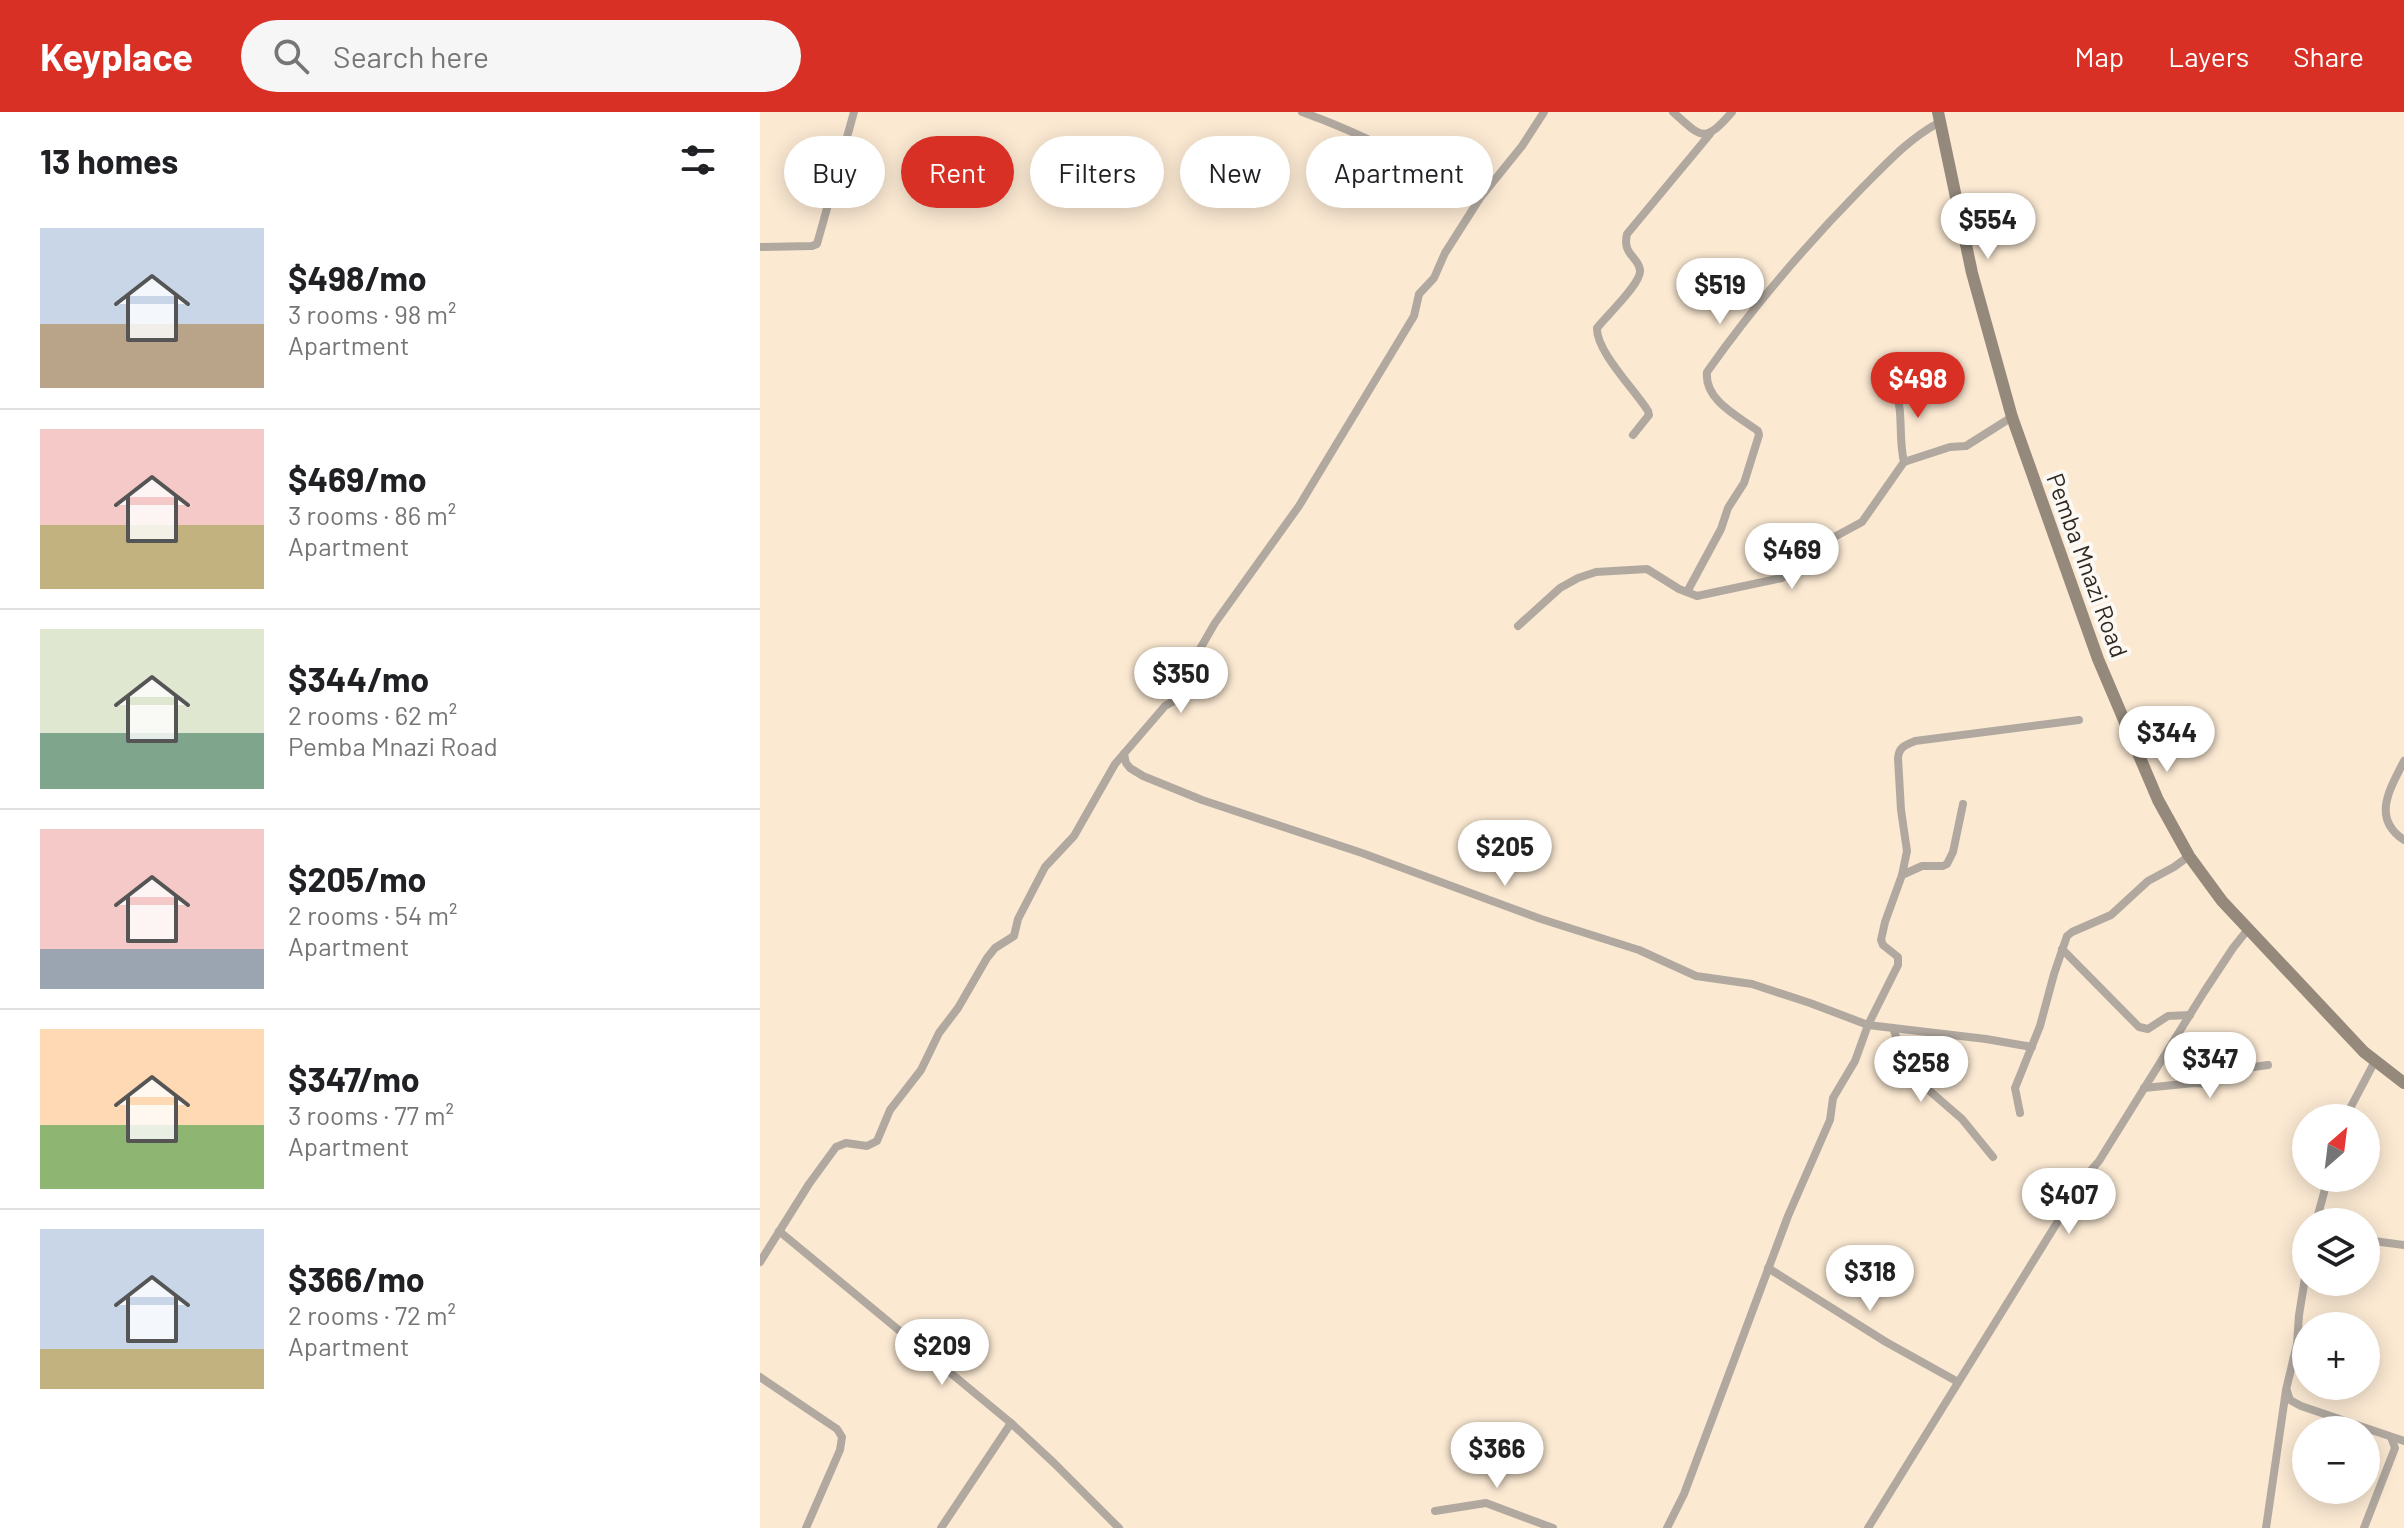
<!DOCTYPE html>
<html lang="en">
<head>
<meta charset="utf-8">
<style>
  body { margin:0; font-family:Barlow,sans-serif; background:#f6f6f6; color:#202124; height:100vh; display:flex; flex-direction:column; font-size:30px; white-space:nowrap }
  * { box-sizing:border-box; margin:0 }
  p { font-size:26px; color:#757577 }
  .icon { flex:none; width:44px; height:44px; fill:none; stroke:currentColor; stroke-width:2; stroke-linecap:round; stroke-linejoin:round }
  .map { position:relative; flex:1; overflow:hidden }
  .sheet { display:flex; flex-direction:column; background:#fff; width:760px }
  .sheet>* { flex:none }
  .top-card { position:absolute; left:24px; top:24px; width:760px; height:72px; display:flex; gap:16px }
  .needle { width:52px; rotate:28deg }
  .controls { position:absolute; left:1532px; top:992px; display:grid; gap:16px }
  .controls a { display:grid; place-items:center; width:88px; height:88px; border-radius:50%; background:#fff; box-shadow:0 4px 20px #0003; font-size:40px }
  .price { position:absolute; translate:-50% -68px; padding:0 18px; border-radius:28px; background:#fff; color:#222; font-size:26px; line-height:52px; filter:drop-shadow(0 2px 4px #0008) }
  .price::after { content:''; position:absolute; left:50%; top:48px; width:24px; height:18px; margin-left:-12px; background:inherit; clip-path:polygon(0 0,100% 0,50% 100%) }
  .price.active { background:#d93025; color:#fff }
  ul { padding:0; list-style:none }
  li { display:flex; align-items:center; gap:24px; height:200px; padding:0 40px }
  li+li { border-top:2px solid #e0e0e0 }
  li span { display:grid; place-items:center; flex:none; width:224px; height:160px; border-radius:0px; color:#555 }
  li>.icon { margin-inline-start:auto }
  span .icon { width:96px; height:96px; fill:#fffc; stroke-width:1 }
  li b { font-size:34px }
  h2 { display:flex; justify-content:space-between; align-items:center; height:96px; padding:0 40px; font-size:34px }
  .tag { padding:0 28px; border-radius:36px; background:#fff; box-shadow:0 4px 20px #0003; font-size:28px; line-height:72px }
  .tag.active { background:#d93025; color:#fff }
  header { display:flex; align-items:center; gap:48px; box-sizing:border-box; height:112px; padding:0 40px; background:#d93025; color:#fff }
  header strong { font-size:38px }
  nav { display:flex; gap:44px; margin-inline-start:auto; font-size:28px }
  .search { width:560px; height:72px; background:#f6f6f6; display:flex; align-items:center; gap:20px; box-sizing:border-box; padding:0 28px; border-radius:44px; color:#757577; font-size:30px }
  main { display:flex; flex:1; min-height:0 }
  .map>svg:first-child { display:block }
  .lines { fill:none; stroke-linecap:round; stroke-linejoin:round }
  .minor { stroke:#b1a9a0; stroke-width:8 }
  .secondary { stroke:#94897b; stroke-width:12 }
  .labels { text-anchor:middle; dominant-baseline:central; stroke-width:8; stroke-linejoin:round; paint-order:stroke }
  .street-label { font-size:24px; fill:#302921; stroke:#fcf8f4 }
</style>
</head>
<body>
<header>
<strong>Keyplace</strong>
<div class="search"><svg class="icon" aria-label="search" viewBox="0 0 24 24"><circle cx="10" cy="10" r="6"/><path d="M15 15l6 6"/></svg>Search here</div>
<nav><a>Map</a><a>Layers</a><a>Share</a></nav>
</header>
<main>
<section class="sheet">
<h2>13 homes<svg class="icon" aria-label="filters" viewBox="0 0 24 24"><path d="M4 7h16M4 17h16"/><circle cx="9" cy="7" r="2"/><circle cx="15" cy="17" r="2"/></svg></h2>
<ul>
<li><span style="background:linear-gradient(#c9d6e8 60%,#b9a48a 0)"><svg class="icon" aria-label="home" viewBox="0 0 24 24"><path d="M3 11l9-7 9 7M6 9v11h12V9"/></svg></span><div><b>$498/mo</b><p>3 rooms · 98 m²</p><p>Apartment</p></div></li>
<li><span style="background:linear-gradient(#f6c9c9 60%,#c2b280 0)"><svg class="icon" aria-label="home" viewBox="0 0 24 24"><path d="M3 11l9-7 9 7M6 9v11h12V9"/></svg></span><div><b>$469/mo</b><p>3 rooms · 86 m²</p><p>Apartment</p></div></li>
<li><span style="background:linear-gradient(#dfe7d0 65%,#7fa58c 0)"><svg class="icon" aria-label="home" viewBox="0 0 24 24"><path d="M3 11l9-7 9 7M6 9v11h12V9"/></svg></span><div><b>$344/mo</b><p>2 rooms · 62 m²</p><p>Pemba Mnazi Road</p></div></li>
<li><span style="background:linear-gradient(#f6c9c9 75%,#9aa5b1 0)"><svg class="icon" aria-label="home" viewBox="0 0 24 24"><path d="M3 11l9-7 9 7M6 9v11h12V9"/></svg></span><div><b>$205/mo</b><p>2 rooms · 54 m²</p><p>Apartment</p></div></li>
<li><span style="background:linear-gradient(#ffd9b3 60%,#8fb573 0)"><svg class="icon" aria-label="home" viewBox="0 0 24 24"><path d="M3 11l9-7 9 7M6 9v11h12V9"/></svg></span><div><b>$347/mo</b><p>3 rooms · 77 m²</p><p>Apartment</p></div></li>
<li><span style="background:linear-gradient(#c9d6e8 75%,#c2b280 0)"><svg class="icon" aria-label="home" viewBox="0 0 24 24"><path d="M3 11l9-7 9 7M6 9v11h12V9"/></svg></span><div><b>$366/mo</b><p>2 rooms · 72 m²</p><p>Apartment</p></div></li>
</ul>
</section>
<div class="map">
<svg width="1644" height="1416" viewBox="0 0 1644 1416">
  <rect width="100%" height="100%" fill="#fbe9d2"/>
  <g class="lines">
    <!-- minor -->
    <g class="minor">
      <path d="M 542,0 C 604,22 663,54 720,86"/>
      <path d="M 913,0 C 942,26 944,32 972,0"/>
      <path d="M 0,135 L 52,134 L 57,132 L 94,0"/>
      <path d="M 1135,276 C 1144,301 1138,325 1144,350"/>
      <path d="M 873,323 L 889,303 L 888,299 C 875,278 836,239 837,216 C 846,204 882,171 880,158 C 878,144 862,143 867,122 L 950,22"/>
      <path d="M 927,480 L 961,417 L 968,396 L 984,371 L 999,323 L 998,319 C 978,304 944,288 947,260 C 993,195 1045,134 1101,77 C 1126,52 1148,27 1180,10"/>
      <path d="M 758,514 L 800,476 L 818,466 L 836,460 L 887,457 L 919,477 L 937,484 L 1022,466 L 1065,430 L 1102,410 L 1144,350 L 1190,335 L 1206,334 L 1252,305"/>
      <path d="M 364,642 L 366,651 L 370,656 L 383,664 L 442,688 L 602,741 L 781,807 L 879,838 L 936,864 L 992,872 L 1050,891 L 1108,913 L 1226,927 L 1272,935"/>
      <path d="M 1644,649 C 1630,677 1611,706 1644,728"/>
      <path d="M 1142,763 L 1147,739 L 1141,698 L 1138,646 C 1139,635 1145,633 1155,629 L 1319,608"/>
      <path d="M 1302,837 L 1379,915 L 1388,917 L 1408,904 L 1430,903"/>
      <path d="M 1133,916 L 1149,961 L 1202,1007 L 1233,1045"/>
      <path d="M 1384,976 L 1434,971 L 1449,972 L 1486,956 L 1508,953"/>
      <path d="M 1260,1001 L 1255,976 L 1280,914 L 1294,862 L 1307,824 L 1312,820 L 1351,803 L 1388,769 L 1414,755 L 1429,744"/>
      <path d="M 1585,1006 L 1615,949"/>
      <path d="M 1556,1110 L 1568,1066"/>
      <path d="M 19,1119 L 251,1311 L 294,1351 L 359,1416"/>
      <path d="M 1606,1128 L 1644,1133"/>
      <path d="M 0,1150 L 49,1072 L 76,1035 L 86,1031 L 107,1034 L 117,1029 L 130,998 L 161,958 L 179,921 L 198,896 L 227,846 L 235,836 L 254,824 L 258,807 L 285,755 L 314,724 L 355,652 L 405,594 L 424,583 L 426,561 L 455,511 L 539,394 L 654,204 L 659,182 L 674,166 L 685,141 L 720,86 L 762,34 L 784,0"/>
      <path d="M 1008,1156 L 1126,1230 L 1198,1270"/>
      <path d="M 0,1265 L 77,1317 L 82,1325 L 80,1338 L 46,1416"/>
      <path d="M 1527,1279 L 1530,1288 L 1541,1294 L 1644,1329"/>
      <path d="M 675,1399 L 726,1391 L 793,1416"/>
      <path d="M 181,1416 L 251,1311"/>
      <path d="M 907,1416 L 924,1382 L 1028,1104 L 1070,1008 L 1073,986 L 1095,949 L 1108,913 L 1138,853 L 1138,845 L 1123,833 L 1121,828 L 1125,810 L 1142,763 L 1162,754 L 1183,754 L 1187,752 L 1193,740 L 1203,692"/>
      <path d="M 1108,1416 L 1326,1064 L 1339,1049 L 1444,880 L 1473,836 L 1489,816"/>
      <path d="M 1506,1416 L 1526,1278 L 1537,1232 L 1539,1203 L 1546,1160"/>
      <path d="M 1604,1416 L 1635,1336 L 1631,1325"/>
    </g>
    <!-- secondary -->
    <path class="secondary" d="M 1178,0 L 1212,161 L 1252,305 L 1338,547 L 1398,688 L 1429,744 L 1462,789 L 1604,940 L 1644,971"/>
  </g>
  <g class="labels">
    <!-- street labels -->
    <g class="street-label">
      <text transform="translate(1328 453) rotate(70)">Pemba Mnazi Road</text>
    </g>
  </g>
</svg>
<div class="controls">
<a><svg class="needle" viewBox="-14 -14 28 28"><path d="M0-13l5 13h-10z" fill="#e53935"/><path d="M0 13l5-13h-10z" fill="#757577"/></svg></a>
<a><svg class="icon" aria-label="layers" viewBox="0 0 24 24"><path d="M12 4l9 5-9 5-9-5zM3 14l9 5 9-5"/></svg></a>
<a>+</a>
<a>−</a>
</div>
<b class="price" style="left:1228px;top:149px">$554</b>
<b class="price" style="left:960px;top:214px">$519</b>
<b class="price active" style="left:1158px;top:308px">$498</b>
<b class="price" style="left:1032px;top:479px">$469</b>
<b class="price" style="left:421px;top:603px">$350</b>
<b class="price" style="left:1407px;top:662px">$344</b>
<b class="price" style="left:745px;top:776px">$205</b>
<b class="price" style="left:1450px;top:988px">$347</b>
<b class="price" style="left:1161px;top:992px">$258</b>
<b class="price" style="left:1309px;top:1124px">$407</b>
<b class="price" style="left:1110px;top:1201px">$318</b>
<b class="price" style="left:182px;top:1275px">$209</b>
<b class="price" style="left:737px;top:1378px">$366</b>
<div class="top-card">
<a class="tag">Buy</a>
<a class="tag active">Rent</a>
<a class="tag">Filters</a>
<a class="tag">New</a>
<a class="tag">Apartment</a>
</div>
</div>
</main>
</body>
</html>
